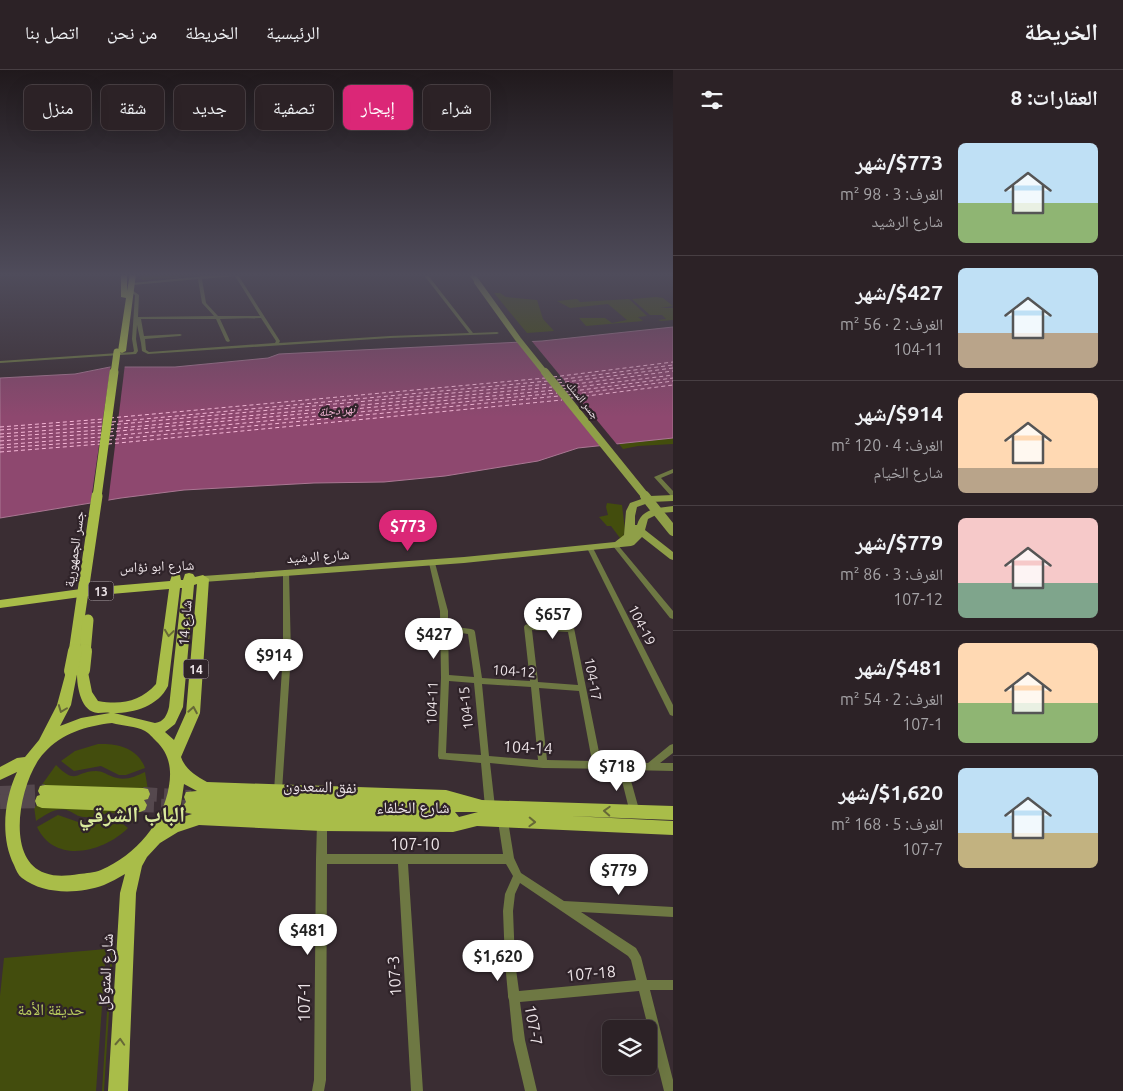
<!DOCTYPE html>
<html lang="ar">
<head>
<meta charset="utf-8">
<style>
  body { margin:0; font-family:Ubuntu,"Noto Naskh Arabic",sans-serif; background:#342a2e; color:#f1f3f6; direction:rtl; height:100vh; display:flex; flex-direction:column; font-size:19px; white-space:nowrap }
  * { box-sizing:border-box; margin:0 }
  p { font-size:16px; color:#a6a4a7 }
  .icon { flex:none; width:28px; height:28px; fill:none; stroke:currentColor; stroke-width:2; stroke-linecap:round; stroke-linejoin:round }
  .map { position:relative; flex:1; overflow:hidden; direction:ltr }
  .panel { display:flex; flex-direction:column; background:#2c2226; width:450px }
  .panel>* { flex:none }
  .guide { position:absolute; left:15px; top:15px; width:475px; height:45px; direction:rtl; display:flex; gap:10px }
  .controls { position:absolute; left:602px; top:950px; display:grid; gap:10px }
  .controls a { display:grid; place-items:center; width:55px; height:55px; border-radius:8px; background:#2c2226; box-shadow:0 5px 20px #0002,0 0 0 1px #483f43; font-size:25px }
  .price { position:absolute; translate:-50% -42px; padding:0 11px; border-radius:18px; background:#fff; color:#222; font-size:16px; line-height:32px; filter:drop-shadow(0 1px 2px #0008) }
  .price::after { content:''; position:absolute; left:50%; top:30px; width:15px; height:11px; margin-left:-8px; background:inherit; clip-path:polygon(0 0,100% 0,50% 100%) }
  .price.current { background:#db2777; color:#fff }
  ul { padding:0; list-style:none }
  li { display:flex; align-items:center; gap:15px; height:125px; padding:0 25px }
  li+li { border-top:1px solid #483f43 }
  li span { display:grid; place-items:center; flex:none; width:140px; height:100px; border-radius:8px; color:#555 }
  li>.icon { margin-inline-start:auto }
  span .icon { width:60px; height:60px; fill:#fffc; stroke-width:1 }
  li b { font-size:21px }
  h2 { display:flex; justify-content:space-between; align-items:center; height:60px; padding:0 25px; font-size:21px }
  .chip { padding:0 18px; border-radius:8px; background:#2c2226; box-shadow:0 5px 20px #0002,0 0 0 1px #483f43; font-size:18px; line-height:45px }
  .chip.current { background:#db2777; color:#fff }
  header { display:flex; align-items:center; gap:30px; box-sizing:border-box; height:70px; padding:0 25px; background:#2c2226; border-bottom:1px solid #483f43 }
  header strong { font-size:24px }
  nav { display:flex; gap:28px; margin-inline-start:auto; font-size:18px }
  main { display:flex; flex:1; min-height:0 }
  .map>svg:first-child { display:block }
  .green { fill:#434d0d }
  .water { fill:#8e486f; stroke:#aa7793 }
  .pier { fill:#3a2d33 }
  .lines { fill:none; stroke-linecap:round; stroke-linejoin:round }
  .ferry { stroke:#f7b8d8; stroke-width:1; stroke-dasharray:4 3; stroke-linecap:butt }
  .primary-tunnel { stroke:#55484e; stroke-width:14; stroke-dasharray:14 7; stroke-linecap:butt }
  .street { fill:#6e7843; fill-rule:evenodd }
  .secondary { fill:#8f9f48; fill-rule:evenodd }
  .primary { fill:#a9bd49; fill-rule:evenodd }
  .secondary-bridge-far2 { stroke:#8f9f48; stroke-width:6 }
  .secondary-bridge-far1 { stroke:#8f9f48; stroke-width:8 }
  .secondary-bridge { stroke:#8f9f48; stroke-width:10 }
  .primary-bridge-far3 { stroke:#a9bd49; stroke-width:7 }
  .primary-bridge-far2 { stroke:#a9bd49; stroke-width:9 }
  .primary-bridge-far1 { stroke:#a9bd49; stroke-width:11 }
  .primary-bridge { stroke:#a9bd49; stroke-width:14 }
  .oneway { stroke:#666837 }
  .labels { text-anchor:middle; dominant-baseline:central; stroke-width:4.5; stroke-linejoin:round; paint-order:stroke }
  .far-street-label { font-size:11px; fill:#ede4e8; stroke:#2f2329 }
  .far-water-label { font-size:12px; font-style:italic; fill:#f7b8d8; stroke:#2f2329 }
  .shield { fill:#2f2329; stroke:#b4aaaf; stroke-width:1 }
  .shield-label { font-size:12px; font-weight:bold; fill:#ede4e8 }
  .street-label { font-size:14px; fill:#ede4e8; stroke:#2f2329 }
  .near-street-label { font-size:16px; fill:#ede4e8; stroke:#2f2329 }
  .near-park-label { font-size:16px; fill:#b9cc5e; stroke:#2f2329 }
  .near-district-label { font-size:22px; font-weight:bold; fill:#daea9d; stroke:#2f2329 }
</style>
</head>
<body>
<header>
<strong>الخريطة</strong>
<nav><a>الرئيسية</a><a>الخريطة</a><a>من نحن</a><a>اتصل بنا</a></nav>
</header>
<main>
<section class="panel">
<h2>العقارات: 8<svg class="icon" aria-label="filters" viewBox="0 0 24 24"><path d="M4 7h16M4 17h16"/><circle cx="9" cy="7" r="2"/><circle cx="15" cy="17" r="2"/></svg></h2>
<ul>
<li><span style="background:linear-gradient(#bfe0f5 60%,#8fb573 0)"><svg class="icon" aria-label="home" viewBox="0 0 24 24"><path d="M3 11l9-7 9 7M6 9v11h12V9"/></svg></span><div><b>$773/شهر</b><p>الغرف: 3 · 98 m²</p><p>شارع الرشيد</p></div></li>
<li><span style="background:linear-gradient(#bfe0f5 65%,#b9a48a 0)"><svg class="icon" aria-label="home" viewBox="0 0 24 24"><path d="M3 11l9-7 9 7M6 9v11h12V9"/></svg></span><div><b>$427/شهر</b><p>الغرف: 2 · 56 m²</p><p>104-11</p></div></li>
<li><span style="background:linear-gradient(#ffd9b3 75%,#b9a48a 0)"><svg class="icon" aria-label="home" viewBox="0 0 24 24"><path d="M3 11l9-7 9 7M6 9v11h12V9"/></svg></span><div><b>$914/شهر</b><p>الغرف: 4 · 120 m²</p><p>شارع الخيام</p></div></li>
<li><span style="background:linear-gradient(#f6c9c9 65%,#7fa58c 0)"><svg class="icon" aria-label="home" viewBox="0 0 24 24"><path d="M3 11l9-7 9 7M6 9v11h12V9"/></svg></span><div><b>$779/شهر</b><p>الغرف: 3 · 86 m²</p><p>107-12</p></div></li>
<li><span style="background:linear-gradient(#ffd9b3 60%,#8fb573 0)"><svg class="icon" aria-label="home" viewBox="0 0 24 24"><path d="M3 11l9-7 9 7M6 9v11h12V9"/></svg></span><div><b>$481/شهر</b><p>الغرف: 2 · 54 m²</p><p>107-1</p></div></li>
<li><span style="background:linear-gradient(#bfe0f5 65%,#c2b280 0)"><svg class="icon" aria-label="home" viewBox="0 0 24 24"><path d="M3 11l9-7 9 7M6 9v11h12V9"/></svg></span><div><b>$1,620/شهر</b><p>الغرف: 5 · 168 m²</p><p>107-7</p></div></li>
</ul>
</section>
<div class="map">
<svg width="673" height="1021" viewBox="0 0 673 1021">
  <rect width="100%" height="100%" fill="#3a2d33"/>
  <!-- green -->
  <g class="green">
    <path d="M 141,204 L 220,204 L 144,210 L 140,209 Z"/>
    <path d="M 494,223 L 500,223 L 506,227 L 537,230 L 543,249 L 554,261 L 527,263 Z"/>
    <path d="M 656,227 L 663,228 L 673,236 L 660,238 L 673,238 L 673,250 L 661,251 L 658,250 L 666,249 L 662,245 L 650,245 L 632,229 Z"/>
    <path d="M 577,229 L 580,232 L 629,229 L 647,246 L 638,247 L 643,251 L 586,256 L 579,248 L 605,248 L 612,253 L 627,250 L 608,234 L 570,238 L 557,231 Z"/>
    <path d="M 673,368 L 673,374 L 638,376 L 623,379 L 619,374 Z"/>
    <path d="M 607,433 L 622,435 L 625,460 L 623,467 L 620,468 L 611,456 L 607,456 L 599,447 L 608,445 L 606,437 Z"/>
    <path d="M 98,674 C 117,673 138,678 145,698 L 126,705 L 119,705 L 101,696 L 74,701 L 61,691 L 75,681 Z"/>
    <path d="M 56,695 C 77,716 75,701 96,701 C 102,701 106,704 111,706 C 124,712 134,707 145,702 L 148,720 L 41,716 Z"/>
    <path d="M 34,736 L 141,740 L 132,753 C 102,732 110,750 84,747 C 78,747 74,743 69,741 C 57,736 45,745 36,751 Z"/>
    <path d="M 58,745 L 81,753 L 114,747 L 128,758 C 104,782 55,795 37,757 Z"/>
    <path d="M 106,879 L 96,1021 L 0,1021 L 0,926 L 4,888 Z"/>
    <path d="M 111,879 L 113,879 L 104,1021 L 102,1021 Z"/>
  </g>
  <!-- water -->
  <path class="water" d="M 673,257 L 673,368 L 578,378 L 538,391 L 445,406 L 384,412 L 314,413 L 184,420 L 121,428 L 0,448 L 0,308 L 75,304 L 110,297 L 175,297 L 268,288 L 279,284 L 542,271 Z"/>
  <!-- pier -->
  <g class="pier">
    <path d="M 517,269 L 530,269 L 619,377 L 602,378 Z"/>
    <path d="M 111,294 L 125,294 L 108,433 L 90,437 Z"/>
  </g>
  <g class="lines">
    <!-- ferry -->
    <g class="ferry">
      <path d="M 553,307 L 673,292"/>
      <path d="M 557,310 L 673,295"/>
      <path d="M 558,313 L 673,298"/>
      <path d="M 561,316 L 673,301"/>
      <path d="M 562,319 L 673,305"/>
      <path d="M 566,322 L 673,308"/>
      <path d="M 568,325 L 673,311"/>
      <path d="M 571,328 L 673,315"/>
      <path d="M 110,348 L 545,308"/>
      <path d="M 112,352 L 548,311"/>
      <path d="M 110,355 L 549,314"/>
      <path d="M 0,357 L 104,349"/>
      <path d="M 110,359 L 552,317"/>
      <path d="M 0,360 L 103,352"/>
      <path d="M 109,362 L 556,320"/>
      <path d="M 0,364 L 104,356"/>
      <path d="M 110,366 L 557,323"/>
      <path d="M 0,367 L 101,360"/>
      <path d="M 108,370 L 559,326"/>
      <path d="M 0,371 L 103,363"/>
      <path d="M 108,374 L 562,330"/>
      <path d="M 0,375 L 101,367"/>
      <path d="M 0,378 L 101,371"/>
      <path d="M 0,382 L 101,374"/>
    </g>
    <!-- primary-tunnel -->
    <g class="primary-tunnel">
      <path d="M 0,723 L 45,721"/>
      <path d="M 143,724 L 191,727"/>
      <path d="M 0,732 L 42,731"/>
      <path d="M 140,735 L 189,737"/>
    </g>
    <!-- street -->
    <g class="street">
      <path d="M 227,204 L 244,204 L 238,205 L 280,271 L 279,273 L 390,266 L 469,263 L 423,204 L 427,204 L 473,263 L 497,262 L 499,263 L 497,264 L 390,268 L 148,284 L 142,281 L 141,273 L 137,255 L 136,269 L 138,281 L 136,284 L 0,293 L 0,291 L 133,282 L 134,281 L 132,269 L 135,225 L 130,222 L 130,220 L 132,220 L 139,225 L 138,247 L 214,246 L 202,233 L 198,209 L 133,215 L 132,215 L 132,213 ZM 235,206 L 260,246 L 218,246 L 206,233 L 202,209 ZM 261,248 L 276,271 L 275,273 L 149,282 L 146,280 L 145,269 L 180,266 L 182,265 L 180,264 L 144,266 L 141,249 L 216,249 L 226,271 L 228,272 L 230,271 L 220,249 Z"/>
      <path d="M 673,399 L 673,403 L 661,408 L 673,421 L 673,427 L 671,426 L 654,407 Z"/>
      <path d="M 615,473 L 617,474 L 673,541 L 673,549 L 670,548 L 613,476 L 612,475 Z"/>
      <path d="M 590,476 L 593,478 L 673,635 L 673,646 L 670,645 L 669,643 L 587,478 Z"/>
      <path d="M 430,491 L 434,491 L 435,493 L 448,541 L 448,556 L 471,559 L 474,560 L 475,562 L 482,608 L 530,611 L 524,557 L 525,555 L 528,554 L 574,558 L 601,692 L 648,693 L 670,675 L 673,674 L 673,683 L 660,693 L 673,693 L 673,701 L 628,700 L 640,743 L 638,746 L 635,747 L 632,746 L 630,743 L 619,699 L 543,698 L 490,693 L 495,737 L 493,740 L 490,741 L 487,740 L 485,737 L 481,693 L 439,689 L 438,686 L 441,608 L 440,541 L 429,493 ZM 532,560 L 568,562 L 578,615 L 538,612 ZM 448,561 L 468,564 L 474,607 L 449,605 ZM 449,611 L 474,613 L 481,685 L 446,683 ZM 482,614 L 531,617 L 538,690 L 489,686 ZM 539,618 L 579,621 L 592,691 L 547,690 Z"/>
      <path d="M 284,500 L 286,500 L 289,502 L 291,584 L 282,721 L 281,724 L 278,725 L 275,724 L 274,721 L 283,584 L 283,502 Z"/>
      <path d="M 503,747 L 506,748 L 508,751 L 514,788 L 521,803 L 564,831 L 673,837 L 673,847 L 581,842 L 636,878 L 641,887 L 647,910 L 673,910 L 673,920 L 650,920 L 673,1010 L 673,1021 L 664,1021 L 639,921 L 520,932 L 525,970 L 537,1021 L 525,1021 L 513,970 L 509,930 L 508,927 L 508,925 L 505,892 L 503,841 L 505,824 L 513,806 L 506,794 L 408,794 L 423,1021 L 411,1021 L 398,794 L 327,794 L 326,1010 L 324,1021 L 312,1021 L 314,1010 L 316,789 L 317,754 L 319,751 L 322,750 L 325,751 L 327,754 L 327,784 L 503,784 L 498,751 L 500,748 ZM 520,813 L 628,886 L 631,890 L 636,910 L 519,921 L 515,892 L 513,841 L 515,824 Z"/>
    </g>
    <!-- secondary -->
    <g class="secondary">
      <path d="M 469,204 L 475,204 L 480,212 L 479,213 L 475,213 Z"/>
      <path d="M 673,425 L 673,431 L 651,432 L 637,437 L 635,446 L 635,455 L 637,455 C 642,438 658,438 673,436 L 673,442 L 660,443 L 648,449 L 645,460 L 673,482 L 673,490 L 670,489 L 642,467 L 634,475 L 631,476 L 464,493 L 203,512 L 198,509 L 203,506 L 464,487 L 615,472 L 624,465 L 626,441 L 630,433 L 650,426 Z"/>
    </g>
    <!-- primary -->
    <g class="primary">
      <path d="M 121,204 L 127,204 L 127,221 L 130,204 L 136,204 L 126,281 L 122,283 L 118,281 L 126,228 L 121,227 Z"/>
      <path d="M 189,503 L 193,504 L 195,507 L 203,505 L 209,509 L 200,643 L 181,687 C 185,699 196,706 207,712 L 446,720 L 482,730 L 673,736 L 673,750 L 570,746 L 673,751 L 673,765 L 477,756 L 453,762 L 322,761 L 199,755 L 178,762 L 160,773 L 147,787 L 142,796 L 136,823 L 128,1021 L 108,1021 L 120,823 L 125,804 C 118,808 111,812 104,815 C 79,824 44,825 22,808 C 18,805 16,800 14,795 C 0,767 4,730 17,702 L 0,710 L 0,697 L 17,688 L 25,687 L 39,670 L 57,635 L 67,598 L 71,596 L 77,600 L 79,597 L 87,597 L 92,622 L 98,631 C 121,635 140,632 156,614 L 169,519 L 88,526 L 0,538 L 0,530 L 88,518 L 170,511 L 172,505 L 180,505 L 181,510 L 183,510 L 185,504 ZM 197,514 L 186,643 L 174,670 L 165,662 L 175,654 L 183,637 L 194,515 ZM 180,518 L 182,518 L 169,637 C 167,645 164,652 155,653 L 114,643 C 135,643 158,636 168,616 ZM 77,604 C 77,617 81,642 98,643 C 102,643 106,642 110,643 L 81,648 L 60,656 L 71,635 ZM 112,653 C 122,656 136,656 145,661 C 149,663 153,668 156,671 C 169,683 172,699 169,716 C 163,753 136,785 101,800 C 94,803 86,803 79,804 C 67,806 56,807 45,803 C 3,789 21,707 44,683 C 62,663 86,656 112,653 ZM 184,714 L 197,721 L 186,722 L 184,727 L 186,732 L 182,737 L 184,742 L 192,744 L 173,750 L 181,734 ZM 455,742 L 478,742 L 459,747 Z"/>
      <path d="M 45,715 L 143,718 L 148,719 L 150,724 L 148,729 L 144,730 L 147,735 L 145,740 L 140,742 L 42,738 L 37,736 L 35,731 L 37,726 L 40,725 L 38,721 L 40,716 Z"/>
    </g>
    <!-- secondary-bridge-far2 -->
    <path class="secondary-bridge-far2" d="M 477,212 L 518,269 L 546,304"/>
    <!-- secondary-bridge-far1 -->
    <path class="secondary-bridge-far1" d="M 545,302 L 646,427"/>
    <!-- secondary-bridge -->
    <path class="secondary-bridge" d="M 645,426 L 673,461"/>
    <!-- primary-bridge-far3 -->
    <path class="primary-bridge-far3" d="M 114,304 L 117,282"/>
    <!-- primary-bridge-far2 -->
    <path class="primary-bridge-far2" d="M 97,427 L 114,302"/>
    <!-- primary-bridge-far1 -->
    <g class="primary-bridge-far1">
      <path d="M 74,583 L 97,426"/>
      <path d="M 85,583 L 88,550"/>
    </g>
    <!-- primary-bridge -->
    <g class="primary-bridge">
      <path d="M 83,600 L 85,581"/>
      <path d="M 71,601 L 75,581"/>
    </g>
  </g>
  <!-- one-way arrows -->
  <defs><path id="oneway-chevron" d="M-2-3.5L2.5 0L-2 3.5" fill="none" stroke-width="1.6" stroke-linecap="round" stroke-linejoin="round" transform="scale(1.25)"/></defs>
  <g class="oneway">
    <use href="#oneway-chevron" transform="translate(169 563) rotate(98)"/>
    <use href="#oneway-chevron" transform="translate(62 639) rotate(111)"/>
    <use href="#oneway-chevron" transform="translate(193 640) rotate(-80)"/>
    <use href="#oneway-chevron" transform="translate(607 741) rotate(-177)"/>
    <use href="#oneway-chevron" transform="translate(532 752) rotate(2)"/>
    <use href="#oneway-chevron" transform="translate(120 972) rotate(-87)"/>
  </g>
  <!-- sky -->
  <linearGradient id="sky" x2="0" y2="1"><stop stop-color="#20191c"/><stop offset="0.59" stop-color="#4f4c5b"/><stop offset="1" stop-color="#4f4c5b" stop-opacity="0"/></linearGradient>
  <rect width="673" height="347" fill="url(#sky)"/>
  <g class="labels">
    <!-- far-street labels -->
    <g class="far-street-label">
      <text transform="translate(583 330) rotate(51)">جسر السنك</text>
    </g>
    <!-- far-water labels -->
    <g class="far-water-label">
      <text transform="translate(337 340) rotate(-6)">نهر دجلة</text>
    </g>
    <!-- shield labels -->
    <g class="shield">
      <rect x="88.5" y="511.5" width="25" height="19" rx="4"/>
      <rect x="183.5" y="589.5" width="25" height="19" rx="4"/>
    </g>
    <g class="shield-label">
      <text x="101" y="521">13</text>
      <text x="196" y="599">14</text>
    </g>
    <!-- street labels -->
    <g class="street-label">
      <text transform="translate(74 479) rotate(-82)">جسر الجمهورية</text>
      <text transform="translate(318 486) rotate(-4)">شارع الرشيد</text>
      <text transform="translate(157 496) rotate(-2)">شارع ابو نؤاس</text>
      <text transform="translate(185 553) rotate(-86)">شارع 14</text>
      <text transform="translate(642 555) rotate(63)">104-19</text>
      <text transform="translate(514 601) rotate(4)">104-12</text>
      <text transform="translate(593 609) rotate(80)">104-17</text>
      <text transform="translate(432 633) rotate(-88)">104-11</text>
      <text transform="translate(466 638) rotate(-96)">104-15</text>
    </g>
    <!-- near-street labels -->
    <g class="near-street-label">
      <text transform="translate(528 677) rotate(3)">104-14</text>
      <text transform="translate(320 716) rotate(2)">نفق السعدون</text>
      <text x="413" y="737">شارع الخلفاء</text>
      <text x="415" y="774">107-10</text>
      <text transform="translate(105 902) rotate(-87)">شارع المتوكل</text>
      <text transform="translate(591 903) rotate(-5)">107-18</text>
      <text transform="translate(394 906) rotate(-94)">107-3</text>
      <text transform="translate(304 932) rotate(-90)">107-1</text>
      <text transform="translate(534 955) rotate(80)">107-7</text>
    </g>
    <!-- near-park labels -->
    <g class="near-park-label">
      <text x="51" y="939">حديقة الأمة</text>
    </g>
    <!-- near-district labels -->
    <g class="near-district-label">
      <text x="132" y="743">الباب الشرقي</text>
    </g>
  </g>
</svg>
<div class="controls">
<a><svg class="icon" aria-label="layers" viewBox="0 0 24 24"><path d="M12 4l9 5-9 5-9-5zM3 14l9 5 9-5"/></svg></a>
</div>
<b class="price current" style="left:408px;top:482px">$773</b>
<b class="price" style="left:553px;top:570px">$657</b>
<b class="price" style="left:434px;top:590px">$427</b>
<b class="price" style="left:274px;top:611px">$914</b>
<b class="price" style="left:617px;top:722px">$718</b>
<b class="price" style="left:619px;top:826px">$779</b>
<b class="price" style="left:308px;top:886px">$481</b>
<b class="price" style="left:498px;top:912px">$1,620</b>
<div class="guide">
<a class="chip">شراء</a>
<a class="chip current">إيجار</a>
<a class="chip">تصفية</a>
<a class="chip">جديد</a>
<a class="chip">شقة</a>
<a class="chip">منزل</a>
</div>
</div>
</main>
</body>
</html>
